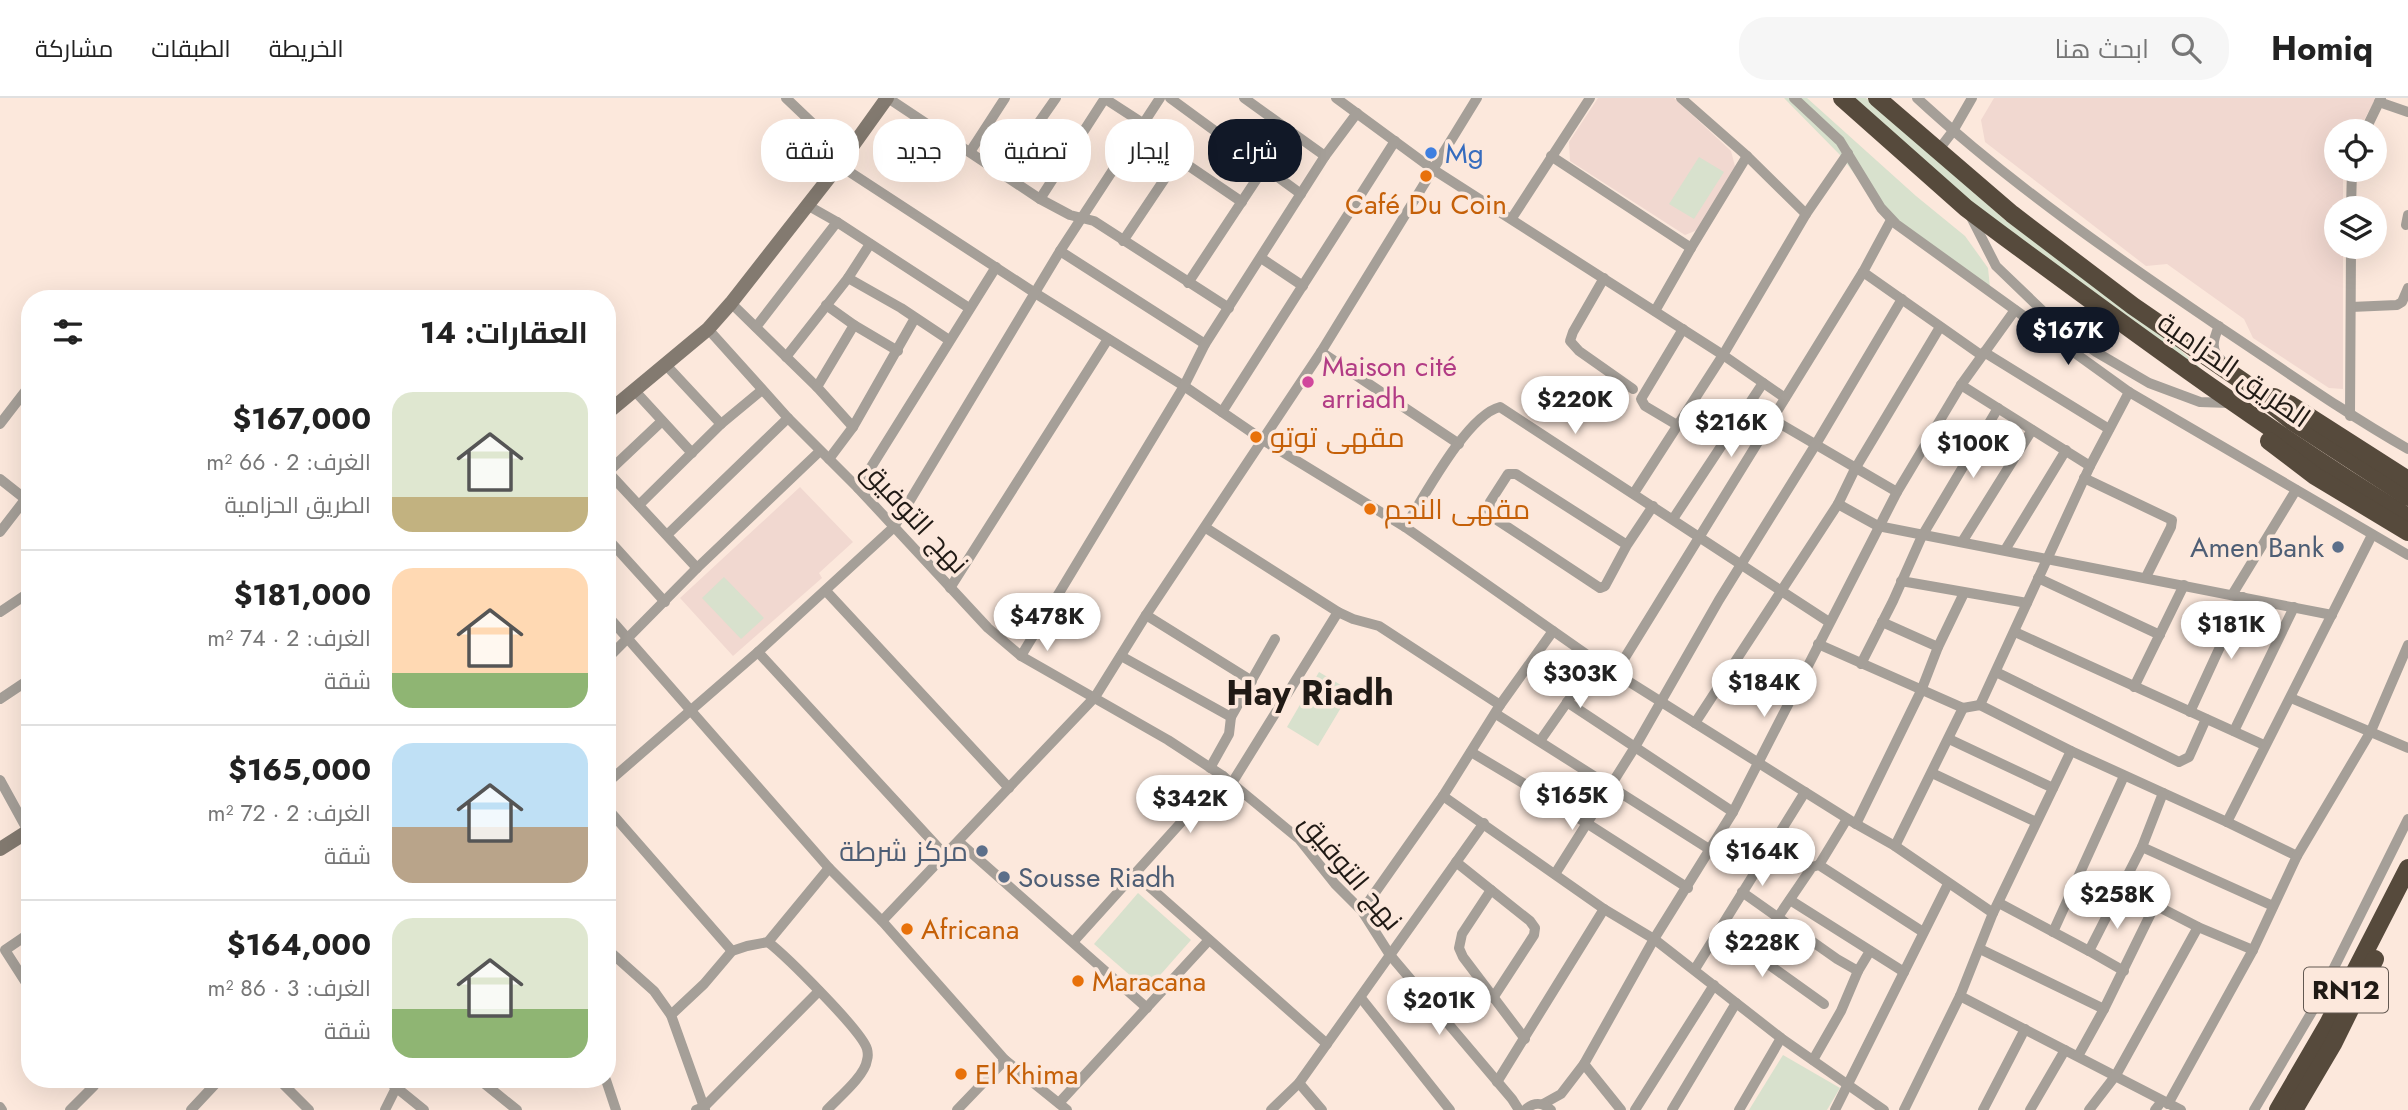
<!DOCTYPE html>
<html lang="ar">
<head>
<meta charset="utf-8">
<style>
  body { margin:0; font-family:Jost,Cairo,sans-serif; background:#f6f6f6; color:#222; direction:rtl; height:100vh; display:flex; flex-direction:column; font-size:26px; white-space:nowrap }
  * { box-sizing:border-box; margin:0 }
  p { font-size:23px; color:#767676 }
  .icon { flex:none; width:38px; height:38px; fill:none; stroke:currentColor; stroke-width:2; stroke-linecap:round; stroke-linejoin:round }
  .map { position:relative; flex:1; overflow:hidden; direction:ltr }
  .panel { position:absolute; left:21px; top:192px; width:595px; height:798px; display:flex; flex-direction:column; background:#fff; border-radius:28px; box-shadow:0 7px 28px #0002; direction:rtl }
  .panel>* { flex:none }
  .hud { position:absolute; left:637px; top:21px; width:665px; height:63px; direction:rtl; display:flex; gap:14px }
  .tools { position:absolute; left:2324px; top:21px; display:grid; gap:14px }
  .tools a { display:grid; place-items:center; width:63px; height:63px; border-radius:50%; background:#fff; box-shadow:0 7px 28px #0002; font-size:35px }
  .price { position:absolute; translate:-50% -60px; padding:0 16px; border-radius:24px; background:#fff; color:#222; font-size:23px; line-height:46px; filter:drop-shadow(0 2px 4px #0008) }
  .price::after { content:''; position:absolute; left:50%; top:42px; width:21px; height:16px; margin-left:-10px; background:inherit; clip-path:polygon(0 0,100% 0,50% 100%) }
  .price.selected { background:#111827; color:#fff }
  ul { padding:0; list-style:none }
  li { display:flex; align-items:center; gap:21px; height:175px; padding:0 28px }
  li+li { border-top:2px solid #e0e0e0 }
  li span { display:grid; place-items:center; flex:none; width:196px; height:140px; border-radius:21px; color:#555 }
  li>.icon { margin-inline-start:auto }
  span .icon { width:84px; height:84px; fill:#fffc; stroke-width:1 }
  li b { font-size:30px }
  h2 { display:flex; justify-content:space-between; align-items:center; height:84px; padding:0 28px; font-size:30px }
  .chip { padding:0 24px; border-radius:28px; background:#fff; box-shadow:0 7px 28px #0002; font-size:24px; line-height:63px }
  .chip.selected { background:#111827; color:#fff }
  header { display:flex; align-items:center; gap:42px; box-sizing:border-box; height:98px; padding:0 35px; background:#fff; border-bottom:2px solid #e0e0e0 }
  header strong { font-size:33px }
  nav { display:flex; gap:38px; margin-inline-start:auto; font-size:24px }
  .search { width:490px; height:63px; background:#f6f6f6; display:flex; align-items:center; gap:18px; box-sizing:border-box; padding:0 24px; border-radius:28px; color:#767676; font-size:26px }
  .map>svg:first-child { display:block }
  .education { fill:#f1d8d0 }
  .green { fill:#d8e1cd }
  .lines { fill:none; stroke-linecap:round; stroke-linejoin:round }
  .street { stroke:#a59f98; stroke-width:10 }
  .secondary { stroke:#837a70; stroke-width:14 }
  .highway { stroke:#564a3c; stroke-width:18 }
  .shop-dot { fill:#3f7fe0; stroke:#fce8dc; stroke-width:2.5 }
  .food-dot { fill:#e8710a; stroke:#fce8dc; stroke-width:2.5 }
  .hotel-dot { fill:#d1479c; stroke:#fce8dc; stroke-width:2.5 }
  .service-dot { fill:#5c6f8a; stroke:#fce8dc; stroke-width:2.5 }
  .labels { text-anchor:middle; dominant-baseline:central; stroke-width:7; stroke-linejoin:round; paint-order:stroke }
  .shield { fill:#fce8dc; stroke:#625851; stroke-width:2 }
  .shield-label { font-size:26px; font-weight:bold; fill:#201a15 }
  .shop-label { font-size:28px; fill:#366cbe; stroke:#fce8dc; text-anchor:start }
  .food-label { font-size:28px; fill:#c56008; stroke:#fce8dc; text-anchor:start }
  .hotel-label { font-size:28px; fill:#b23c85; stroke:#fce8dc; text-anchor:start }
  .street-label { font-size:28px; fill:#201a15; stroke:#fce8dc }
  .service-label { font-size:28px; fill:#4e5e75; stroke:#fce8dc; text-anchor:end }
  .district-label { font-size:35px; font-weight:bold; fill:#201a15; stroke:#fce8dc }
</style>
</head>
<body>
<header>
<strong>Homiq</strong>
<div class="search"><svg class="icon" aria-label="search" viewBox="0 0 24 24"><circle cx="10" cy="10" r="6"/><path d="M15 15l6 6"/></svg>ابحث هنا</div>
<nav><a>الخريطة</a><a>الطبقات</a><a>مشاركة</a></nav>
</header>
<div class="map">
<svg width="2408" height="1012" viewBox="0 0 2408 1012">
  <rect width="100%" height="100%" fill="#fce8dc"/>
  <!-- education -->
  <g class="education">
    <path d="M 1598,0 L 1674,0 L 1731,53 L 1736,72 L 1700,131 L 1685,137 L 1570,63 L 1569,44 Z"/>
    <path d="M 1994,0 L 2376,0 L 2358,33 L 2336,33 L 2336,72 L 2343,72 L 2343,110 L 2336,110 L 2336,149 L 2343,149 L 2343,291 L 2329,290 L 2253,240 L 2244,221 L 2167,166 L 2146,168 L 1985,44 L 1981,22 Z"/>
    <path d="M 800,389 L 853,444 L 819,475 L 822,480 L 733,558 L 680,500 Z"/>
  </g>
  <!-- green -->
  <g class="green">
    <path d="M 1784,0 L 1807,0 L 1916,98 L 1965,138 L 1988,170 L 1991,199 L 1891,125 L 1841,58 Z"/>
    <path d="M 1853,0 L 1866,0 L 2005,122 L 2175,247 L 2207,276 L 2000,129 Z"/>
    <path d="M 1699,59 L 1724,74 L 1694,121 L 1669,106 Z"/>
    <path d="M 724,479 L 764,520 L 741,541 L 702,500 Z"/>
    <path d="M 1319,574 L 1351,593 L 1318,648 L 1287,629 Z"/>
    <path d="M 1138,795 L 1191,842 L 1147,892 L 1094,846 Z"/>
    <path d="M 1783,957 L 1840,990 L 1827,1012 L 1749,1012 Z"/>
  </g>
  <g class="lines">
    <!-- street -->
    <g class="street">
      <path d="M 786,0 L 846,57"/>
      <path d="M 888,0 L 1040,101 L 1070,117 L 1094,123 L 1229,210"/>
      <path d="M 1104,0 L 1144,26"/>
      <path d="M 1170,0 L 1301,96"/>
      <path d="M 1244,0 L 1325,58"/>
      <path d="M 1336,0 L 1434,72 L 1723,257 L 1785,300"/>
      <path d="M 1681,0 L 1747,58 L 1806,116"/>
      <path d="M 1794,0 L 1840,43 L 1881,110 L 1896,126 L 2129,294 L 2408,457"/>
      <path d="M 1917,0 C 2010,86 2116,159 2221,230 C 2283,271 2343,314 2408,351"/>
      <path d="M 2379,4 L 2408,14"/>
      <path d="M 2365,33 L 2381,0"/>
      <path d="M 1139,34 L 1242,104"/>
      <path d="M 970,54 L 1005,0"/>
      <path d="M 1937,54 L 1953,33 L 1972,0"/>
      <path d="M 1551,58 L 1691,150"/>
      <path d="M 839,67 L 1035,195 L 1184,288 L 1263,342 L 1405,429 L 1596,563 L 1856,726 L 1895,748 L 1993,815"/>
      <path d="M 1002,77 L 1056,0"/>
      <path d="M 1040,101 L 1105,0"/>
      <path d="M 807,107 L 837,124 L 969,210"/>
      <path d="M 2351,110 L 2352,72"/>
      <path d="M 1970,117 L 1996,168 L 2047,217 L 2071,236 L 2096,254 L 2149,285 L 2200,304 L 2229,305"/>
      <path d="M 1512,120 L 1590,0"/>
      <path d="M 2406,127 L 2408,117"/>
      <path d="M 1123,143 L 1178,61"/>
      <path d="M 1060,153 L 1205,246"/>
      <path d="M 1261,160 L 1303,188"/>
      <path d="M 1863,174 L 1981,257"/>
      <path d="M 848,180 L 901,210 L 949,242"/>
      <path d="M 1604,180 L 1573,234 L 1570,243 L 1579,253 L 1633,291"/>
      <path d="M 1188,185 L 1264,70"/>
      <path d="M 731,205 L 817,289 L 853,329"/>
      <path d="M 826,207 L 854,227 L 898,253"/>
      <path d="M 2351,209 L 2397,207 L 2402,204 L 2408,190"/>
      <path d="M 1655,213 L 1691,150 L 1747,58"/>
      <path d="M 2219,228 C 2213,242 2210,252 2222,263"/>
      <path d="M 756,229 L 837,124"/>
      <path d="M 708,231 L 788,320 L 858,390 L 988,530 L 1021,558 L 1168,642 L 1223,678 L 1299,741 L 1335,786 L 1362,813 L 1390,857 L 1512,1001 L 1519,1012"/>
      <path d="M 1321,254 L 1459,346"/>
      <path d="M 1984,254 L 2109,331"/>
      <path d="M 786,259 L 848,180 L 870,146"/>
      <path d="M 666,267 L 721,326"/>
      <path d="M 1961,287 L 2090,368"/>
      <path d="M 817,289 L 854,227"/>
      <path d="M 634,292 L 692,355"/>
      <path d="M 1222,314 L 1395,43"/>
      <path d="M 2350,318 L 2351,149"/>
      <path d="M 1772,321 L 1897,394"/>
      <path d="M 0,326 L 30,287"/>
      <path d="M 1677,327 L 1645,308 L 1641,301 L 1683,231"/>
      <path d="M 829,361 L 853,329 L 915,220"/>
      <path d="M 607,373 L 697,470"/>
      <path d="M 608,374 L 662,323"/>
      <path d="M 2084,380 L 2172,422 L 2171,429 L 2146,479"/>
      <path d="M 0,381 L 24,400"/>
      <path d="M 858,390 L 996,169"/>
      <path d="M 1634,395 L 1723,257 L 1806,116 L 1848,55"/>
      <path d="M 1838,406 L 1878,428 L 2332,517"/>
      <path d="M 639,407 L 721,326 L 762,292"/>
      <path d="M 1673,421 L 1763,285"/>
      <path d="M 1405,429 C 1424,399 1467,317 1500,309 L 1829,524"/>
      <path d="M 1206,430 L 1338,514 L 1353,521 L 1379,528 L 1500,607"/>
      <path d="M 0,434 L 30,395"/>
      <path d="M 668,436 L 788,320"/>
      <path d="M 607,440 L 665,504"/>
      <path d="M 1962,444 L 2032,332"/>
      <path d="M 1627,447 L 1516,376 L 1508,376 L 1490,404 L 1489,413 L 1494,420 L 1600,490 L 1605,488 L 1627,447 L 1653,408"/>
      <path d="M 2005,452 L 2066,352"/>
      <path d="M 2038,480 L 2160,537"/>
      <path d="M 1901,483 L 2027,505"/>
      <path d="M 950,490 L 1108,241"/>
      <path d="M 826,493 L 1009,690"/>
      <path d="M 2232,497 L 2296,392"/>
      <path d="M 0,514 L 30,494"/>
      <path d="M 607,517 L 829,770 L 882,823 L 1005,962 L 1067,1012"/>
      <path d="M 1146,517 L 1252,583"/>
      <path d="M 1882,524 L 1938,549"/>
      <path d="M 2015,534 L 2264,647"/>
      <path d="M 1818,546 L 1963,610 L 1980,607 L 2071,653 L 2227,724 L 2297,758"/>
      <path d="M 758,554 L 945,757"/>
      <path d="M 1021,558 L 1184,288 L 1205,246 L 1325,58 L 1357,15"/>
      <path d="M 1121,558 L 1231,619 L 1275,541"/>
      <path d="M 607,561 L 697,470 L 820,353"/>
      <path d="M 1861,566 L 1893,503 L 1922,438 L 1998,310"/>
      <path d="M 1616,574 L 1863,174 L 1891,122"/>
      <path d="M 1996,574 L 2179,664 L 2189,659 L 2206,621"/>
      <path d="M 2134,589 L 2184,487"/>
      <path d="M 2291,600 L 2408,650"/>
      <path d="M 0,601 L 30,581"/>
      <path d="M 1567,604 L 1733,714"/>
      <path d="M 1980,607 L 2090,368 L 2129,294"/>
      <path d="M 2190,614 L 2243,499"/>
      <path d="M 1496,616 L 1709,751"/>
      <path d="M 1695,625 L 1838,406 L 1855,371 L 1940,229"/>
      <path d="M 2234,633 L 2294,509"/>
      <path d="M 1949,641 L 2053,690"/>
      <path d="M 1540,643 L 1596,563"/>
      <path d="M 1471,654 L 1538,694 L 1688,790"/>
      <path d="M 1210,670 L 1229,636 L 1231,619"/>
      <path d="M 1932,675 L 2036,724"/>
      <path d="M 0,682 L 28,733"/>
      <path d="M 607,685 L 758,554 L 894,429 L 1060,153 L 1160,0"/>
      <path d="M 1232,685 L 1338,514"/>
      <path d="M 1443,698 L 1604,811 L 1654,841 L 1781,940 L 1884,1012"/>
      <path d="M 607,710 L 732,853"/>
      <path d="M 2227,724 L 2372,437"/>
      <path d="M 1856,726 L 1921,593 L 1938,549 L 1964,495"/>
      <path d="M 959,744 L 1147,910"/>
      <path d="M 1895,748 L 1963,610"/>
      <path d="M 2142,749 L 2273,808"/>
      <path d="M 1456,764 L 1530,823 L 1535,830 L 1534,837 L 1493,900"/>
      <path d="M 1819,767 L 1847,721"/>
      <path d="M 1135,776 L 1327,946"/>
      <path d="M 1555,776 L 1635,649 L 1719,502 L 1816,346 L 1902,201"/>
      <path d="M 2122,790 L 2198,829 L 2253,852"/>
      <path d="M 1491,792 L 1462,836 L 1459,850 L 1463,859 L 1525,941"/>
      <path d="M 1742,794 L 1837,861 L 1858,873 L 1870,853"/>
      <path d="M 1790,802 L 1904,874"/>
      <path d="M 1999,805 L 2089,853"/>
      <path d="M 1362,813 L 1443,698 L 1500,607 L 1553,533"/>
      <path d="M 1778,819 L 1812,769 L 1819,767 L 1923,834"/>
      <path d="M 882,823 L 1095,599 L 1146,517 L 1321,254 L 1477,0"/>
      <path d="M 1719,831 L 1824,906"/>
      <path d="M 2053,834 L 2124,678"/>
      <path d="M 30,835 L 5,852 L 30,891"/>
      <path d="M 1074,843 L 1223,678"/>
      <path d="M 768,844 C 786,858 862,933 867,951 C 868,955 868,959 867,962 C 865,978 838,1000 827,1012"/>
      <path d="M 607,851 L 654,893 L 671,917 L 705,1012"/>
      <path d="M 1980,851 L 2104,911"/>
      <path d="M 1695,871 L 1805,694"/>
      <path d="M 2124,873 L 2089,853 L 2142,749 L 2163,695"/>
      <path d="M 1960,898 L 2181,1012"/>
      <path d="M 1361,900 L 1450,1012"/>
      <path d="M 671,917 L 704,886 L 732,853 L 747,848 L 768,844 L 829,770"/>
      <path d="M 2078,958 L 2104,911 L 2155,807"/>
      <path d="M 1813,962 L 1841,913 L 1858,873"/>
      <path d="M 1584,966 L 1621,1012"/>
      <path d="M 279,982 L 309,1012"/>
      <path d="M 387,982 L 424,1012"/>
      <path d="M 480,982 L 517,1012"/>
      <path d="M 606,982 L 616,1012"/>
      <path d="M 1497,984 L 1604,811"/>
      <path d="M 1299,985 L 1322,1012"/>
      <path d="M 1059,1005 L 1209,842"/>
      <path d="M 1543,1006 L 1561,996 L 1584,966 L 1654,841 L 1733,714 L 1897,394 L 1961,287 L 2015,212"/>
      <path d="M 2168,1006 L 2253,852 L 2297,758 L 2371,633 L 2408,547"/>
      <path d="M 0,1009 L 2,1012"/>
      <path d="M 70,1012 L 94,988 L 89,982"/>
      <path d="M 191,1012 L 219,982"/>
      <path d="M 385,1012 L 400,982"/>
      <path d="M 696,1012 L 704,1009 L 819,893"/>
      <path d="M 957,1012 L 1005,962"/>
      <path d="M 1271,1012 L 1299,985 L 1484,725"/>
      <path d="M 1525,1012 C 1533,1004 1543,1004 1551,1012"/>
      <path d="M 1635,1012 L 1714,887"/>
      <path d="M 1672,1012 L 1736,905"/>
      <path d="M 1739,1012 L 1781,940"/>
      <path d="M 1835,1012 L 1948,786"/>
      <path d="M 1904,1012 L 1960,898 L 1993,815 L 2071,653"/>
      <path d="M 1983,1012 L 2025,931"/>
      <path d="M 2030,1012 L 2065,952"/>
      <path d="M 2089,1012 L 2116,977 L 2198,829"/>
      <path d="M 2155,1012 L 2162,1003"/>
      <path d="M 2254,1012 L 2313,912 L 2408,721"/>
    </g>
    <!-- secondary -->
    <g class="secondary">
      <path d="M 607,315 L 708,231 L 731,205 L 839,67 L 887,0"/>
      <path d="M 0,751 L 30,732"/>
    </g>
    <!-- highway -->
    <g class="highway">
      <path d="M 1842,0 L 1966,110 L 2002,137 C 2135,235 2267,333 2408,419"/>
      <path d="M 1877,0 L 2012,116 L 2133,208 L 2245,285 L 2293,324 L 2408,399"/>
      <path d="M 2274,299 L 2291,307 L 2408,382"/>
      <path d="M 2269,343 L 2315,378 L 2408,434"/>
      <path d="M 2278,1012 L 2328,926 L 2408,770"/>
      <path d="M 2294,1012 L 2333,946 L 2375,861"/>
    </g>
  </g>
  <!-- markers -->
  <circle class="shop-dot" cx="1431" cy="55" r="7"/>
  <g class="food-dot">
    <circle cx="1426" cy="78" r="7"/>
    <circle cx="1256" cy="339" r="7"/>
    <circle cx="1370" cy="411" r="7"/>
    <circle cx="907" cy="831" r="7"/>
    <circle cx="1078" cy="883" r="7"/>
    <circle cx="961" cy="976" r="7"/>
  </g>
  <circle class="hotel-dot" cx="1308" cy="284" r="7"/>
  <g class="service-dot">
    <circle cx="2338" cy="449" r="7"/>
    <circle cx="982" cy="753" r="7"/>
    <circle cx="1004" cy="779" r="7"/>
  </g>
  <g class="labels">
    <!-- shield labels -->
    <rect class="shield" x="2304" y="869.5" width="84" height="45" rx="5"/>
    <g class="shield-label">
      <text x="2346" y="892">RN12</text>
    </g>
    <!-- shop labels -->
    <g class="shop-label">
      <text x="1445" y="55">Mg</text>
    </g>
    <!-- food labels -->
    <g class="food-label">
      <text x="1426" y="106" text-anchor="middle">Café Du Coin</text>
      <text x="1270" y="339">مقهى توتو</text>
      <text x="1384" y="411">مقهى النجم</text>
      <text x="921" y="831">Africana</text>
      <text x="1092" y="883">Maracana</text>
      <text x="975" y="976">El Khima</text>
    </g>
    <!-- hotel labels -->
    <g class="hotel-label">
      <text x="1322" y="268">Maison cité<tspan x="1322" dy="32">arriadh</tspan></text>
    </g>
    <!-- street labels -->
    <g class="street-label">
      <text transform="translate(2234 272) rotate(35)">الطريق الحزامية</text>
      <text transform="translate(915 419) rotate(47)">نهج التوفيق</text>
      <text transform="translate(1351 774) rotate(50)">نهج التوفيق</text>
    </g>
    <!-- service labels -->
    <g class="service-label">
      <text x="2324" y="449">Amen Bank</text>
      <text x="968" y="753">مركز شرطة</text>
      <text x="1018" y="779" text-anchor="start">Sousse Riadh</text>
    </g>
    <!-- district labels -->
    <g class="district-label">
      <text x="1310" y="595">Hay Riadh</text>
    </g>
  </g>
</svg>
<div class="tools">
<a><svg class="icon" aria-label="locate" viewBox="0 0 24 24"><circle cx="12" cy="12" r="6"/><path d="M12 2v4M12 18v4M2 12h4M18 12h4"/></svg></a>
<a><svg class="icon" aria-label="layers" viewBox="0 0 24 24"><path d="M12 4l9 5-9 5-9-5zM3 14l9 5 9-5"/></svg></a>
</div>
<b class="price selected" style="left:2068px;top:269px">$167K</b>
<b class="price" style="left:1575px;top:338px">$220K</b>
<b class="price" style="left:1731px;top:361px">$216K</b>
<b class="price" style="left:1973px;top:382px">$100K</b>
<b class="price" style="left:1047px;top:555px">$478K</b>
<b class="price" style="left:2231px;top:563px">$181K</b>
<b class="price" style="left:1580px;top:612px">$303K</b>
<b class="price" style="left:1764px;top:621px">$184K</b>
<b class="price" style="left:1572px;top:734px">$165K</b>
<b class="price" style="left:1190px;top:737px">$342K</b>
<b class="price" style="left:1762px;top:790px">$164K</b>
<b class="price" style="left:2117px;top:833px">$258K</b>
<b class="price" style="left:1762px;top:881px">$228K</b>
<b class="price" style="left:1439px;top:939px">$201K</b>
<div class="hud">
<a class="chip selected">شراء</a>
<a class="chip">إيجار</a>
<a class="chip">تصفية</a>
<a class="chip">جديد</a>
<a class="chip">شقة</a>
</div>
<section class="panel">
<h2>العقارات: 14<svg class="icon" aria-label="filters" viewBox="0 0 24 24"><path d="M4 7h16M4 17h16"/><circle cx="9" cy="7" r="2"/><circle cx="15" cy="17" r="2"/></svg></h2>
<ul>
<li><span style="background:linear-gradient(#dfe7d0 75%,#c2b280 0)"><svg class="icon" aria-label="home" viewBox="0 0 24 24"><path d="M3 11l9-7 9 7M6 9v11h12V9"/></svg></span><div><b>$167,000</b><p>الغرف: 2 · 66 m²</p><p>الطريق الحزامية</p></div></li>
<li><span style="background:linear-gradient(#ffd9b3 75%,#8fb573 0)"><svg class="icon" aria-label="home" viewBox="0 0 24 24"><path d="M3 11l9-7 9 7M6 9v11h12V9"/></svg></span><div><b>$181,000</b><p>الغرف: 2 · 74 m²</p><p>شقة</p></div></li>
<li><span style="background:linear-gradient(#bfe0f5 60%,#b9a48a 0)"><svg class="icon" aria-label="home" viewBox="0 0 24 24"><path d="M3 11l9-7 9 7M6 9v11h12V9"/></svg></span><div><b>$165,000</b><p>الغرف: 2 · 72 m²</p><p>شقة</p></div></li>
<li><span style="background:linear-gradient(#dfe7d0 65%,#8fb573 0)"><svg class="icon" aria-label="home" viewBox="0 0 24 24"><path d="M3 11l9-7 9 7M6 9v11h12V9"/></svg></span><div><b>$164,000</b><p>الغرف: 3 · 86 m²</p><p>شقة</p></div></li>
</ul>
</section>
</div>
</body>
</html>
